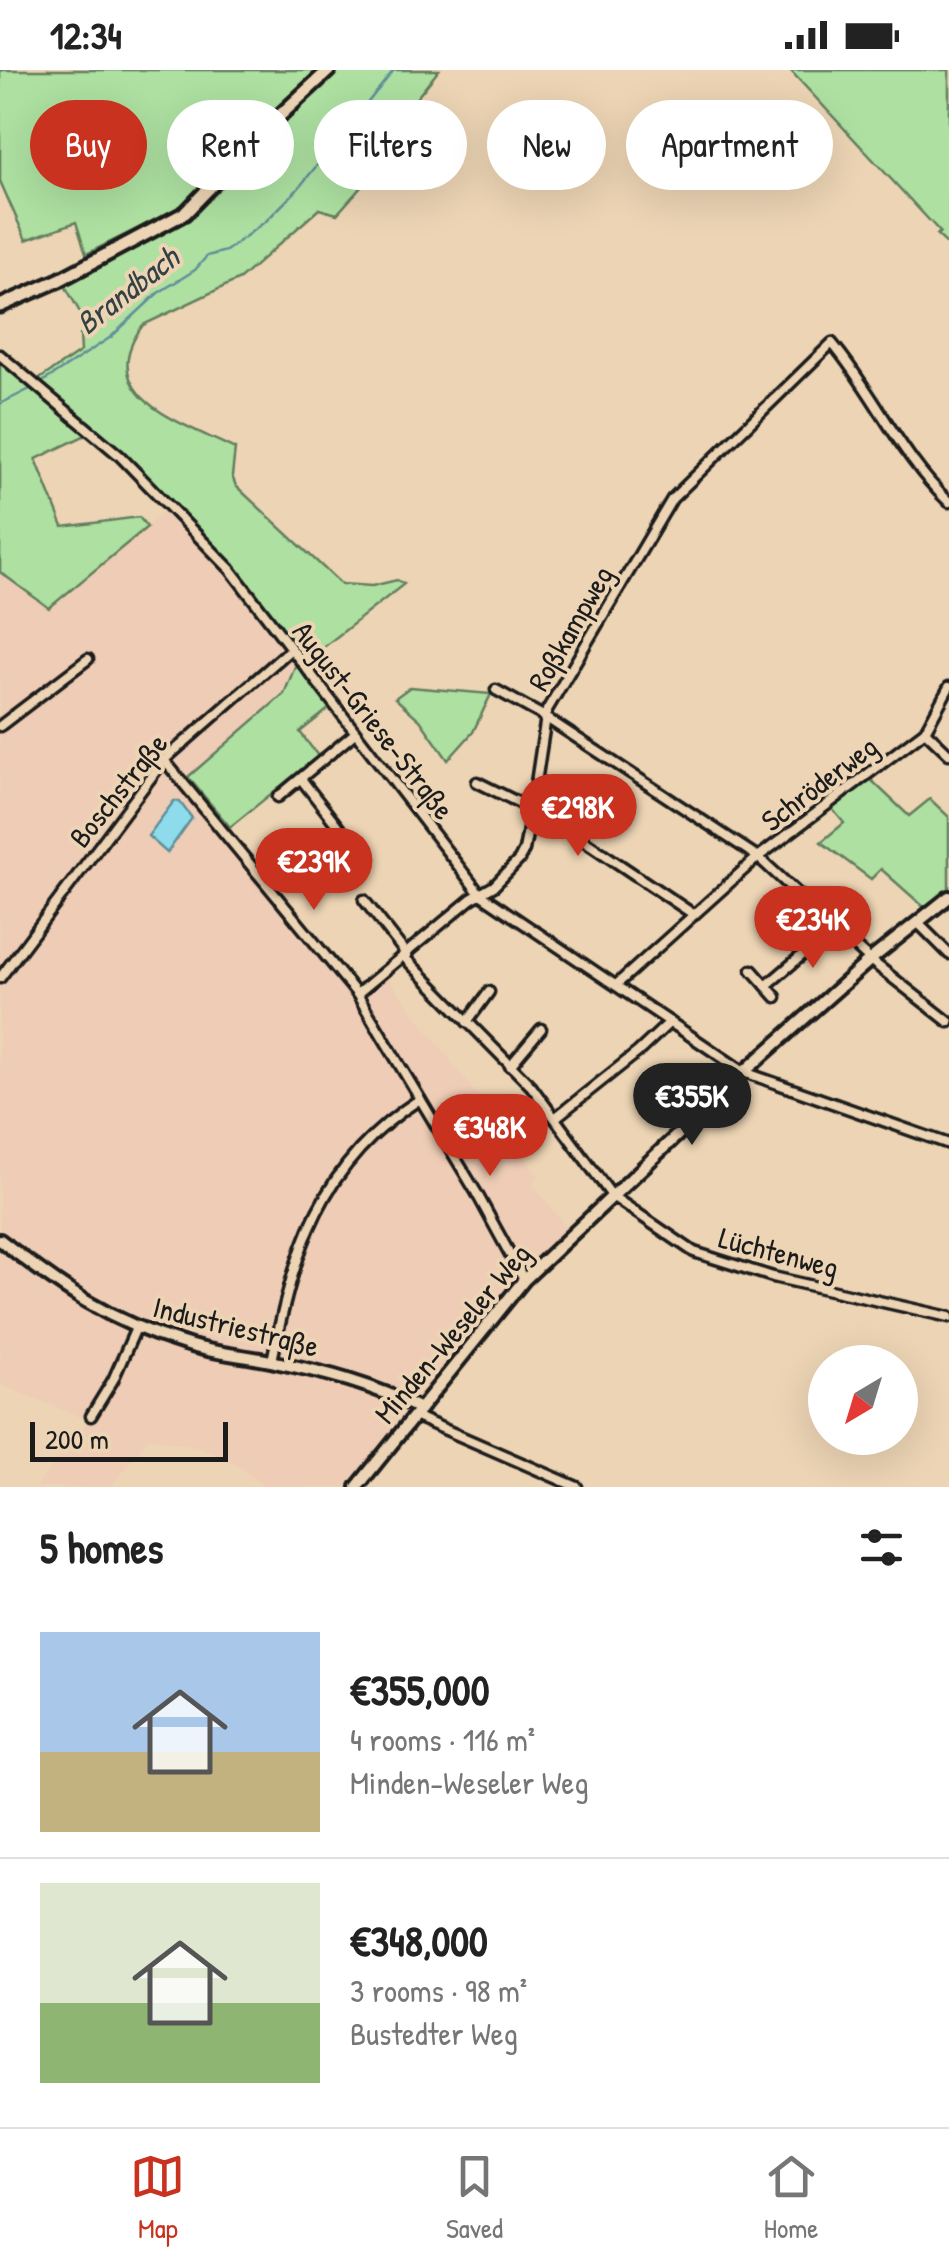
<!DOCTYPE html>
<html lang="en">
<head>
<meta charset="utf-8">
<style>
  body { margin:0; font-family:"Patrick Hand",sans-serif; background:#f6f6f6; color:#222; height:100vh; display:flex; flex-direction:column; font-size:38px; white-space:nowrap }
  * { box-sizing:border-box; margin:0 }
  p { font-size:32px; color:#767676 }
  .icon { flex:none; width:55px; height:55px; fill:none; stroke:currentColor; stroke-width:2; stroke-linecap:round; stroke-linejoin:round }
  .map { position:relative; height:1417px; overflow:hidden }
  .details { display:flex; flex-direction:column; background:#fff; flex:1 }
  .details>* { flex:none }
  .top-card { position:absolute; left:30px; top:30px; width:890px; height:90px; display:flex; gap:20px }
  .needle { width:65px; rotate:218deg }
  .tools { position:absolute; left:808px; top:1275px; display:grid; gap:20px }
  .tools a { display:grid; place-items:center; width:110px; height:110px; border-radius:50%; background:#fff; box-shadow:0 10px 40px #0002; font-size:50px }
  .scale { position:absolute; left:30px; bottom:25px; width:198px; box-sizing:border-box; padding-left:10px; border:5px solid #1c1c1c; border-top:0; font-size:28px; line-height:35px; white-space:nowrap; color:#1c1c1c; -webkit-text-stroke:8px #ecd4b4; paint-order:stroke }
  .price { position:absolute; translate:-50% -85px; padding:0 22px; border-radius:35px; background:#c8321e; color:#fff; font-size:32px; line-height:65px; filter:drop-shadow(0 2px 5px #0008) }
  .price::after { content:''; position:absolute; left:50%; top:60px; width:30px; height:22px; margin-left:-15px; background:inherit; clip-path:polygon(0 0,100% 0,50% 100%) }
  .price.selected { background:#222; color:#fff }
  ul { padding:0; list-style:none }
  li { display:flex; align-items:center; gap:30px; height:250px; padding:0 40px }
  li+li { border-top:2px solid #e0e0e0 }
  li span { display:grid; place-items:center; flex:none; width:280px; height:200px; border-radius:0px; color:#555 }
  li>.icon { margin-inline-start:auto }
  span .icon { width:120px; height:120px; fill:#fffc; stroke-width:1 }
  li b { font-size:42px }
  h2 { display:flex; justify-content:space-between; align-items:center; height:120px; padding:0 40px; font-size:42px }
  .tag { padding:0 35px; border-radius:45px; background:#fff; box-shadow:0 10px 40px #0002; font-size:35px; line-height:90px }
  .tag.selected { background:#c8321e; color:#fff }
  .status { display:flex; justify-content:space-between; align-items:center; height:70px; padding:0 50px; background:#fff; direction:ltr }
  .status svg { height:28px; fill:currentColor }
  .tabs { display:flex; justify-content:space-around; align-items:center; height:140px; border-top:2px solid #e0e0e0; background:#fff; font-size:28px; color:#767676 }
  .tabs a { display:grid; justify-items:center; gap:5px }
  .tabs .selected { color:#c8321e }
  .map>svg:first-child { display:block }
  .built { fill:#eeccb5 }
  .green { fill:#ade0a1; stroke:#647e5e; stroke-width:2.5 }
  .water { fill:#8ddbeb; stroke:#608f98; stroke-width:2.5 }
  .lines { fill:none; stroke-linecap:round; stroke-linejoin:round }
  .stream { stroke:#608f98; stroke-width:2.5 }
  .minor-casing { stroke:#1c1c1c; stroke-width:15 }
  .tertiary-casing { stroke:#1c1c1c; stroke-width:18 }
  .secondary-casing { stroke:#1c1c1c; stroke-width:19 }
  .minor { stroke:#ecd4b4; stroke-width:8 }
  .tertiary { stroke:#ecd4b4; stroke-width:10 }
  .secondary { stroke:#ecd4b4; stroke-width:11 }
  .labels { text-anchor:middle; dominant-baseline:central; stroke-width:8; stroke-linejoin:round; paint-order:stroke }
  .street-label { font-size:30px; fill:#1c1c1c; stroke:#ecd4b4 }
  .water-label { font-size:32px; font-style:italic; fill:#334245; stroke:#ecd4b4 }
</style>
</head>
<body>
<div class="status"><b>12:34</b><svg viewBox="0 0 49 12"><path d="M0 12V9h3v3zM5 12V6h3v6zM10 12V3h3v9zM15 12V0h3v12zM26 1h20v11H26zM47 4h2v5h-2z"/></svg></div>
<div class="map">
<svg width="949" height="1417" viewBox="0 0 949 1417">
  <rect width="100%" height="100%" fill="#ecd4b4"/>
  <filter id="ink" filterUnits="userSpaceOnUse"><feTurbulence type="fractalNoise" baseFrequency=".01" numOctaves="2"/><feDisplacementMap in="SourceGraphic" scale="20" xChannelSelector="R" yChannelSelector="G"/><feConvolveMatrix kernelMatrix="1 2 1 2 8 2 1 2 1" color-interpolation-filters="sRGB"/></filter>
  <g filter="url(#ink)">
    <!-- built -->
    <path class="built" d="M 166,440 L 225,505 L 296,594 L 284,624 L 180,714 L 348,920 L 366,922 L 386,906 L 538,1106 L 531,1112 L 569,1162 L 512,1216 L 349,1417 L 264,1417 L 240,1396 L 199,1376 L 149,1367 L 110,1417 L 37,1417 L 89,1350 L 0,1314 L 0,502 L 49,538 Z"/>
    <!-- green -->
    <g class="green">
      <path d="M 0,0 L 319,0 L 240,76 L 193,131 L 86,184 L 76,152 L 26,170 L 0,111 Z"/>
      <path d="M 336,0 L 439,0 L 415,30 L 394,80 L 337,144 L 319,139 L 240,209 L 143,255 C 90,327 184,353 235,379 L 232,406 L 236,416 L 341,514 L 372,516 L 397,510 L 404,514 L 306,591 L 235,498 L 120,379 L 38,310 L 81,281 L 80,265 L 87,261 L 86,253 L 64,214 L 195,141 L 285,46 Z"/>
      <path d="M 790,0 L 949,0 L 949,176 L 937,165 L 940,162 Z"/>
      <path d="M 0,289 L 88,364 L 36,389 L 63,457 L 139,447 L 147,457 L 49,538 L 0,502 Z"/>
      <path d="M 296,594 L 330,638 L 300,662 L 318,686 L 230,757 L 188,707 L 284,624 Z"/>
      <path d="M 410,617 L 491,624 L 473,662 L 448,690 L 420,650 L 395,628 Z"/>
      <path d="M 868,707 L 909,746 L 930,729 L 949,747 L 949,819 L 925,838 L 881,799 L 871,809 L 821,772 L 844,753 L 829,735 Z"/>
    </g>
    <!-- water -->
    <path class="water" d="M 174,731 L 179,731 L 192,748 L 167,783 L 148,766 Z"/>
    <g class="lines">
      <!-- stream -->
      <g class="stream">
        <path d="M 41,313 L 111,267 L 158,223 L 195,200 L 207,186 L 226,181 L 266,151 L 297,120 L 394,0"/>
        <path d="M 0,334 L 34,317"/>
      </g>
      <!-- minor casing -->
      <g class="minor-casing">
        <g id="minor">
          <path d="M 0,285 L 120,386 L 230,499 L 480,824 L 744,1002 L 949,1074"/>
          <path d="M 496,620 L 545,647 L 758,787 L 870,890 L 949,952"/>
          <path d="M 0,656 L 88,589"/>
          <path d="M 925,661 L 949,684"/>
          <path d="M 164,690 L 357,924 L 476,1122 L 524,1210"/>
          <path d="M 301,709 L 351,773"/>
          <path d="M 477,712 L 552,749 L 693,844"/>
          <path d="M 278,727 L 355,663"/>
          <path d="M 364,830 L 407,885"/>
          <path d="M 917,852 L 949,884"/>
          <path d="M 404,887 L 531,1016 L 612,1126 L 694,1182 L 773,1207 L 949,1247"/>
          <path d="M 752,900 L 776,927"/>
          <path d="M 0,908 L 164,690 L 291,579"/>
          <path d="M 616,915 L 758,787 L 925,661 L 949,617"/>
          <path d="M 766,916 L 834,858"/>
          <path d="M 357,924 L 471,829 L 494,816 L 519,790 L 524,780 L 532,739 L 547,640 L 672,429 L 832,273 C 874,323 901,387 949,432"/>
          <path d="M 467,952 L 489,922"/>
          <path d="M 510,996 L 541,959"/>
          <path d="M 664,1033 L 683,1059"/>
          <path d="M 555,1048 L 638,982 L 670,952"/>
          <path d="M 272,1291 C 295,1179 319,1094 420,1029"/>
          <path d="M 91,1346 L 113,1310 L 136,1258"/>
          <path d="M 414,1346 L 577,1417"/>
        </g>
      </g>
      <!-- tertiary casing -->
      <g class="tertiary-casing">
        <g id="tertiary">
          <path d="M 0,1170 C 63,1219 107,1251 185,1274 C 214,1284 245,1285 275,1292 C 324,1302 375,1315 420,1339"/>
          <path d="M 357,1417 L 524,1210 L 744,1002 L 870,890 L 949,827"/>
        </g>
      </g>
      <!-- secondary casing -->
      <g class="secondary-casing">
        <path id="secondary" d="M 0,236 L 59,210 L 185,143 L 274,51 L 329,0"/>
      </g>
      <!-- minor -->
      <use href="#minor" class="minor"/>
      <!-- tertiary -->
      <use href="#tertiary" class="tertiary"/>
      <!-- secondary -->
      <use href="#secondary" class="secondary"/>
    </g>
  </g>
  <g class="labels">
    <!-- street labels -->
    <g class="street-label">
      <text transform="translate(570 558) rotate(-60)">Roßkampweg</text>
      <text transform="translate(374 650) rotate(52)">August-Griese-Straße</text>
      <text transform="translate(819 713) rotate(-37)">Schröderweg</text>
      <text transform="translate(118 720) rotate(-51)">Boschstraße</text>
      <text transform="translate(779 1182) rotate(15)">Lüchtenweg</text>
      <text transform="translate(236 1256) rotate(14)">Industriestraße</text>
      <text transform="translate(452 1263) rotate(-50)">Minden-Weseler Weg</text>
    </g>
    <!-- water labels -->
    <g class="water-label">
      <text transform="translate(127 220) rotate(-38)">Brandbach</text>
    </g>
  </g>
</svg>
<div class="tools">
<a><svg class="needle" viewBox="-14 -14 28 28"><path d="M0-13l5 13h-10z" fill="#e53935"/><path d="M0 13l5-13h-10z" fill="#767676"/></svg></a>
</div>
<div class="scale">200 m</div>
<b class="price" style="left:578px;top:789px">€298K</b>
<b class="price" style="left:314px;top:843px">€239K</b>
<b class="price" style="left:813px;top:901px">€234K</b>
<b class="price selected" style="left:692px;top:1078px">€355K</b>
<b class="price" style="left:490px;top:1109px">€348K</b>
<div class="top-card">
<a class="tag selected">Buy</a>
<a class="tag">Rent</a>
<a class="tag">Filters</a>
<a class="tag">New</a>
<a class="tag">Apartment</a>
</div>
</div>
<section class="details">
<h2>5 homes<svg class="icon" aria-label="filters" viewBox="0 0 24 24"><path d="M4 7h16M4 17h16"/><circle cx="9" cy="7" r="2"/><circle cx="15" cy="17" r="2"/></svg></h2>
<ul>
<li><span style="background:linear-gradient(#a9c7e8 60%,#c2b280 0)"><svg class="icon" aria-label="home" viewBox="0 0 24 24"><path d="M3 11l9-7 9 7M6 9v11h12V9"/></svg></span><div><b>€355,000</b><p>4 rooms · 116 m²</p><p>Minden-Weseler Weg</p></div></li>
<li><span style="background:linear-gradient(#dfe7d0 60%,#8fb573 0)"><svg class="icon" aria-label="home" viewBox="0 0 24 24"><path d="M3 11l9-7 9 7M6 9v11h12V9"/></svg></span><div><b>€348,000</b><p>3 rooms · 98 m²</p><p>Bustedter Weg</p></div></li>
</ul>
</section>
<nav class="tabs">
<a class="selected"><svg class="icon" aria-label="map" viewBox="0 0 24 24"><path d="M3 6l6-2 6 2 6-2v14l-6 2-6-2-6 2zM9 4v14M15 6v14"/></svg>Map</a>
<a><svg class="icon" aria-label="saved" viewBox="0 0 24 24"><path d="M7 4h10v16l-5-4-5 4z"/></svg>Saved</a>
<a><svg class="icon" aria-label="home" viewBox="0 0 24 24"><path d="M3 11l9-7 9 7M6 9v11h12V9"/></svg>Home</a>
</nav>
</body>
</html>
